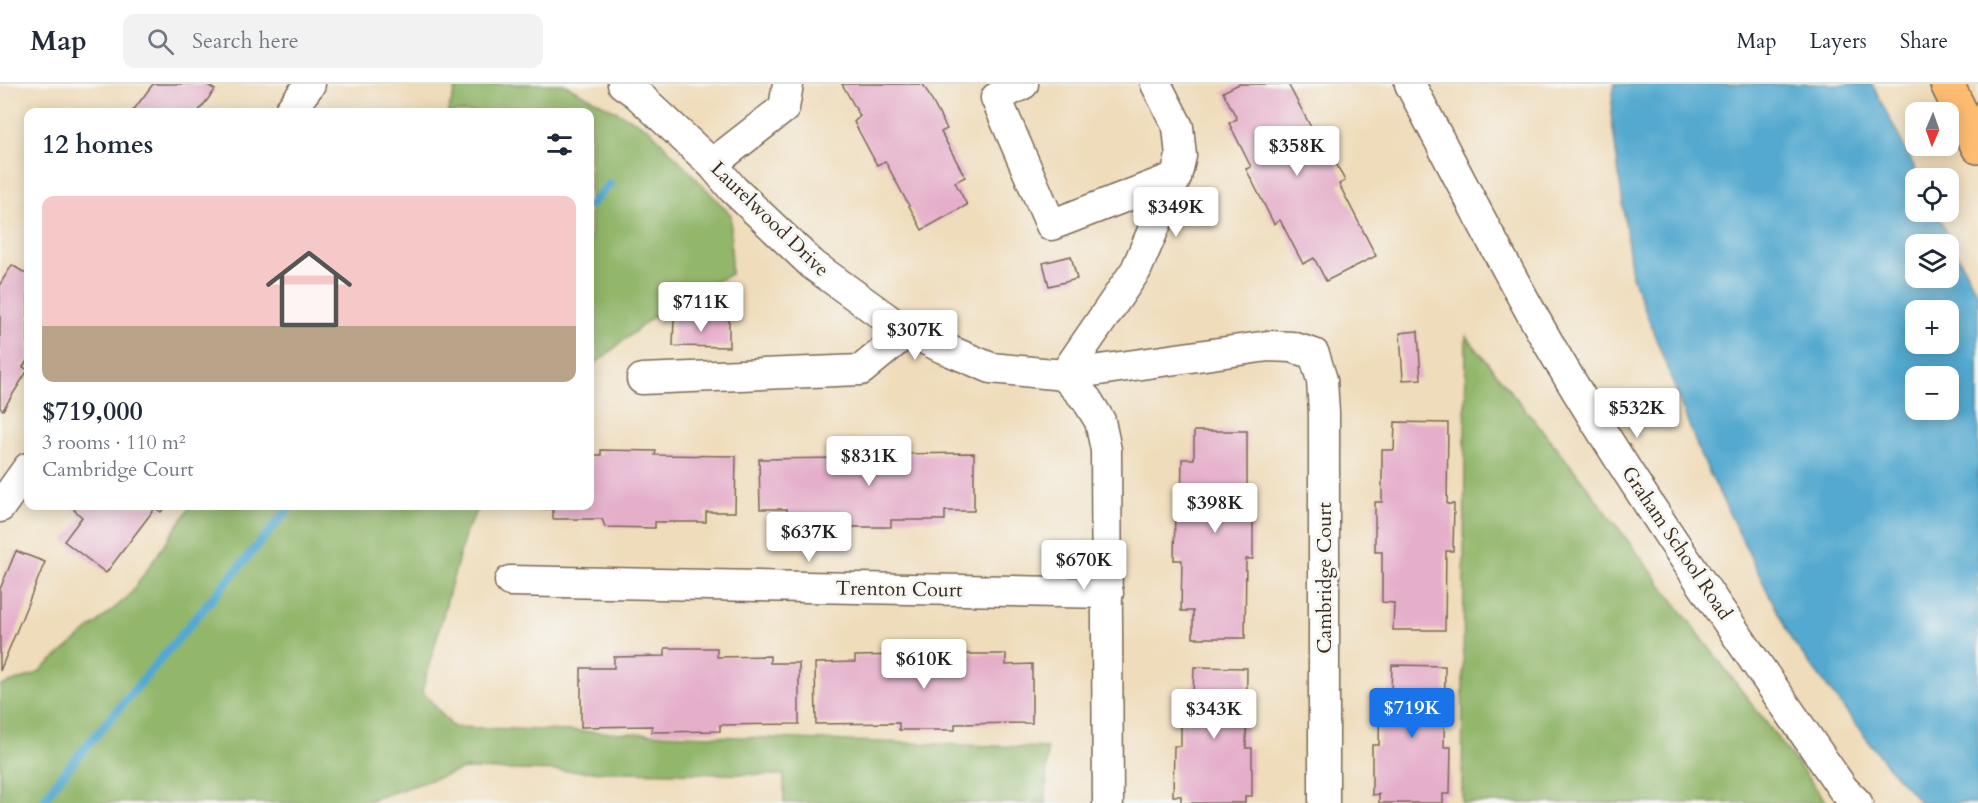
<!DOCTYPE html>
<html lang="en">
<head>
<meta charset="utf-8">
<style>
  body { margin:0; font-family:Cardo,serif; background:#f2f2f3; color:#1f2937; height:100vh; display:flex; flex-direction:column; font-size:22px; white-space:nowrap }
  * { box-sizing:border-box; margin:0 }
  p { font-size:20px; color:#747a83 }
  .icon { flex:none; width:33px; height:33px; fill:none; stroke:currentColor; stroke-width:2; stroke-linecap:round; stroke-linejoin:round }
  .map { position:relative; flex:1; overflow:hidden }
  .drawer { position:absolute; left:24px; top:24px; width:570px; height:402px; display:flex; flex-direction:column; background:#fff; border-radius:12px; box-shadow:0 3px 15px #0003 }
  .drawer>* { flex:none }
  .needle { width:39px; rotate:182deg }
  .tools { position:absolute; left:1905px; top:18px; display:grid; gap:12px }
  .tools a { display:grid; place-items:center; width:54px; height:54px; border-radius:12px; background:#fff; box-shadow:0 3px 15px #0003; font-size:30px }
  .price { position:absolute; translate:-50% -51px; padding:0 14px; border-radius:6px; background:#fff; color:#222; font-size:20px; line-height:39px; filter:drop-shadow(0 2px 3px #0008) }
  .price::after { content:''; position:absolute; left:50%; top:36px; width:18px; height:14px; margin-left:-9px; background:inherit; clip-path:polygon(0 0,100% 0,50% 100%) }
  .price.current { background:#1a73e8; color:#fff }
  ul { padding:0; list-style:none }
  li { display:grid; align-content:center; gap:12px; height:318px; padding:0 18px }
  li+li { border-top:2px solid #e0e1e3 }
  li span { display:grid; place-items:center; height:186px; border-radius:12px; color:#555 }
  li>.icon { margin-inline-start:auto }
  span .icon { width:108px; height:108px; fill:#fffc; stroke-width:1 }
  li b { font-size:26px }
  h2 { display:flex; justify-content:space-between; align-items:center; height:72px; padding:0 18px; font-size:26px }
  header { display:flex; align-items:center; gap:36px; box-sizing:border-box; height:84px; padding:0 30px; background:#fff; border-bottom:2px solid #e0e1e3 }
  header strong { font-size:28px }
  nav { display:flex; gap:33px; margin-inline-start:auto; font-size:21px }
  .search { width:420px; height:54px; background:#f2f2f3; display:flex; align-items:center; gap:15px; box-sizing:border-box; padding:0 21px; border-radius:12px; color:#747a83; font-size:22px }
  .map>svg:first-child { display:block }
  .forest { fill:#92b66b; stroke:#667044; stroke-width:1.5 }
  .water { fill:#53a9cf; stroke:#476a76; stroke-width:1.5; fill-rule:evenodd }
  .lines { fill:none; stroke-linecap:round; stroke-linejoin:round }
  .stream { stroke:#53a9cf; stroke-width:9 }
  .building { fill:#e5afca }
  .minor-casing { stroke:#7a6855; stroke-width:33 }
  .highway-casing { stroke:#7a6855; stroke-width:36 }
  .minor { stroke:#fff; stroke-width:30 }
  .highway { stroke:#fdbc70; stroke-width:33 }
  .labels { text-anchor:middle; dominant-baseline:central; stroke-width:6; stroke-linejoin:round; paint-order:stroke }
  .street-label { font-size:20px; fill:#3b2a1e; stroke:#f6f6f2 }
</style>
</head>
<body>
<header>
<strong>Map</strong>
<div class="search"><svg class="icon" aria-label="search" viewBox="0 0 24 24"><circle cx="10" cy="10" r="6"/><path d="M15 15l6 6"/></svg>Search here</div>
<nav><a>Map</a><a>Layers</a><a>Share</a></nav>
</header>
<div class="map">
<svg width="1978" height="719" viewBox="0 0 1978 719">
  <rect width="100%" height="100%" fill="#f6f6f2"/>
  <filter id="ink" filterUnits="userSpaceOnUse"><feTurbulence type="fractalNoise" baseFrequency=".0167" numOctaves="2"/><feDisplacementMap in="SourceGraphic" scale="12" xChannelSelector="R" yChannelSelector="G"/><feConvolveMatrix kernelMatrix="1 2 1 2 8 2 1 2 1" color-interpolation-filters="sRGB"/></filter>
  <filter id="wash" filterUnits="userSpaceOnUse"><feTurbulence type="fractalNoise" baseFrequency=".008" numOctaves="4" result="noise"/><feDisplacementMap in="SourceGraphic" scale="24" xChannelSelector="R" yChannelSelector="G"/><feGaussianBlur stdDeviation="1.35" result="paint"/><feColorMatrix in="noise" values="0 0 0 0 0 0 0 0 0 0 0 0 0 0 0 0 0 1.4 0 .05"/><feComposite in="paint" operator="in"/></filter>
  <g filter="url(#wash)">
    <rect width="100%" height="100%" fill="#efdcba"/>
    <!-- forest -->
    <g class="forest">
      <path d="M 457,0 L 564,0 L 648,44 L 731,131 L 731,190 L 665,223 L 590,284 L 590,28 L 448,28 Z"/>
      <path d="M 1466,252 L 1572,383 L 1827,719 L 1462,719 Z"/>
      <path d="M 191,422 L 480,422 L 466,447 L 422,607 L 453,643 L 1047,664 L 1046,719 L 784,719 L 784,691 L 464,685 L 361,719 L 0,719 L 0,602 L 36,590 L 129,512 Z"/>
    </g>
    <!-- water -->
    <path class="water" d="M 1614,0 L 1872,0 L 1920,94 L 1916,94 L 1916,128 L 1936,128 L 1978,211 L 1978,719 L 1921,719 L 1885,679 L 1791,555 L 1700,370 L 1632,192 L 1611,29 ZM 1916,160 L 1948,160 L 1948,194 L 1916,194 ZM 1916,226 L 1948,226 L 1948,260 L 1916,260 ZM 1916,292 L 1948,292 L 1948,326 L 1916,326 Z"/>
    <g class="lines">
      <!-- stream -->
      <g class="stream">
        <path d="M 590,121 L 610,100"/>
        <path d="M 43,719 L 56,698 L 291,422"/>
      </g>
    </g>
    <g id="blocks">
      <!-- building -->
      <g class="building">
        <path d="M 153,0 L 206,0 L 215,6 L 198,28 L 132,28 Z"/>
        <path d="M 842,0 L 923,0 L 947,45 L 941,48 L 965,93 L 955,98 L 967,121 L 922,146 L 885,77 L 877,81 L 854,38 L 860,32 Z"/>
        <path d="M 1239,0 L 1288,0 L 1313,47 L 1320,47 L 1345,97 L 1339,100 L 1376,172 L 1326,197 L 1314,174 L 1303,180 L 1280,136 L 1274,140 L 1246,85 L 1251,83 L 1229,39 L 1237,35 L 1223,8 Z"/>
        <path d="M 1071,172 L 1077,195 L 1049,202 L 1043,179 Z"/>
        <path d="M 12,181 L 28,191 L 28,275 L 23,283 L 28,286 L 3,326 L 0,324 L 0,200 Z"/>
        <path d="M 674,234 L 729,235 L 729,263 L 673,262 Z"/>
        <path d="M 1418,247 L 1421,295 L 1403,296 L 1400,249 Z"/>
        <path d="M 1395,338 L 1448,339 L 1447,420 L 1454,420 L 1453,467 L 1446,467 L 1445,546 L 1393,546 L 1394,519 L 1382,518 L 1382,468 L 1375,468 L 1375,418 L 1382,418 L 1382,366 L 1394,366 Z"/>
        <path d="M 1194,347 L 1247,347 L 1247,428 L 1253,428 L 1253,475 L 1246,475 L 1245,554 L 1193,554 L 1193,527 L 1181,527 L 1182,476 L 1174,476 L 1175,426 L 1181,426 L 1182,375 L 1194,375 Z"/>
        <path d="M 844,365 L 895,365 L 895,370 L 974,369 L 974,427 L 945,427 L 945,436 L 891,436 L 891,443 L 839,443 L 839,436 L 787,436 L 787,425 L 760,425 L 759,375 L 844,374 Z"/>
        <path d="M 601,366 L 656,367 L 655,371 L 736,372 L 735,428 L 706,428 L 706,438 L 655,438 L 655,444 L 605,443 L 602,435 L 553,435 L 553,425 L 528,424 L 528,422 L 590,422 L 590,371 L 601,371 Z"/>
        <path d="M 77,422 L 166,422 L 161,428 L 155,424 L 106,489 L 64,457 L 82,433 L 74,426 Z"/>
        <path d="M 16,467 L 45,478 L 0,587 L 0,505 Z"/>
        <path d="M 949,561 L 951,570 L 1006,570 L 1006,581 L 1032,580 L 1032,639 L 955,640 L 955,646 L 899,646 L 899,639 L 816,640 L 815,579 L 855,578 L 855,572 L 903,571 L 903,562 Z"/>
        <path d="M 665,564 L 717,564 L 717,573 L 770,572 L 770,579 L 799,579 L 799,640 L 720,641 L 720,647 L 652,648 L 652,642 L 581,643 L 581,584 L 614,584 L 614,573 L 665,572 Z"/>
        <path d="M 1392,581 L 1445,582 L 1444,663 L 1451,663 L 1450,710 L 1443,710 L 1443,719 L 1379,719 L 1379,710 L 1372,711 L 1372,661 L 1379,661 L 1380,609 L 1391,609 Z"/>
        <path d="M 1194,583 L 1247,584 L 1246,664 L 1252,664 L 1252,712 L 1245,712 L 1245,719 L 1181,719 L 1181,712 L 1173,712 L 1174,662 L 1181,662 L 1181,611 L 1193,611 Z"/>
      </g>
    </g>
  </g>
  <g filter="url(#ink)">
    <use href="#blocks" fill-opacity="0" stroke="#7a6855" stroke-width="1.5"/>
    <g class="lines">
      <!-- minor casing -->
      <g class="minor-casing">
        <g id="minor">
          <path d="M 623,0 L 636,9 L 712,80 L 733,105 L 813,181 L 893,239 L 943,264 L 991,284 L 1064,291 L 1268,262 L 1292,263 L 1314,270 L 1322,296 L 1324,329 L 1324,719"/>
          <path d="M 1023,0 L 996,14 L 1051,141 L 1176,93"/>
          <path d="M 1410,0 C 1457,89 1502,180 1553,267 C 1642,418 1744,561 1843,705 L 1857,719"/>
          <path d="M 289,28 L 310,0"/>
          <path d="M 712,80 L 784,24 L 788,0"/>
          <path d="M 642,295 L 861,286 L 908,247"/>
          <path d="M 0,423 L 28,384"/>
          <path d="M 510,497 L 1108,509"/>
          <path d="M 1108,719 L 1106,366 L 1100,337 L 1087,316 L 1064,291 L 1136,186 L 1176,93 L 1181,72 L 1178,43 L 1156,0"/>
        </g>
      </g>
      <!-- highway casing -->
      <g class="highway-casing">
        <path id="highway" d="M 1947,0 L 1978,63"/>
      </g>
      <!-- minor -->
      <use href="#minor" class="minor"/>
      <!-- highway -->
      <use href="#highway" class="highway"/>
    </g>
  </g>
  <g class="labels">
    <!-- street labels -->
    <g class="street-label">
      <text transform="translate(770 135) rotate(44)">Laurelwood Drive</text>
      <text transform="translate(1677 459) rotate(56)">Graham School Road</text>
      <text transform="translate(1324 494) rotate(-90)">Cambridge Court</text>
      <text transform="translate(899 505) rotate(1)">Trenton Court</text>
    </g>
  </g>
</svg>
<div class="tools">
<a><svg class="needle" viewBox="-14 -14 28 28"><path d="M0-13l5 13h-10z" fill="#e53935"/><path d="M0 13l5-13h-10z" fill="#747a83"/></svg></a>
<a><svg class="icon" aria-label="locate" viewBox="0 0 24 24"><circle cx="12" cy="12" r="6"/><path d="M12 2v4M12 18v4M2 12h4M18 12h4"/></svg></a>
<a><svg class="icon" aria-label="layers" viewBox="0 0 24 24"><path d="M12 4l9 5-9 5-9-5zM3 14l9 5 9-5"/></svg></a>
<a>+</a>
<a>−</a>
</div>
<b class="price" style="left:1297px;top:93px">$358K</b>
<b class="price" style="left:1176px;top:154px">$349K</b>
<b class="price" style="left:701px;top:249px">$711K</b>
<b class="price" style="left:915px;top:277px">$307K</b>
<b class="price" style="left:1637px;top:355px">$532K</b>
<b class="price" style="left:869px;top:403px">$831K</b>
<b class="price" style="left:1215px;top:450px">$398K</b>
<b class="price" style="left:809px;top:479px">$637K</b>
<b class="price" style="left:1084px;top:507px">$670K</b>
<b class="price" style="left:924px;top:606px">$610K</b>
<b class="price current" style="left:1412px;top:655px">$719K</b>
<b class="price" style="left:1214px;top:656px">$343K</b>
<section class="drawer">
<h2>12 homes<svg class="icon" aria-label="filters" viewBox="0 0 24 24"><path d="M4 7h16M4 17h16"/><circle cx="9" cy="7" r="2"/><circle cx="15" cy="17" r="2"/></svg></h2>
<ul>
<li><span style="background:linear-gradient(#f6c9c9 70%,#b9a48a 0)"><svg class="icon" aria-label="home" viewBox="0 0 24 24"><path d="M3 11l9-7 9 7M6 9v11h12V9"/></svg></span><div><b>$719,000</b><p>3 rooms · 110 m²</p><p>Cambridge Court</p></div></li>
</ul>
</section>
</div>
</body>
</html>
